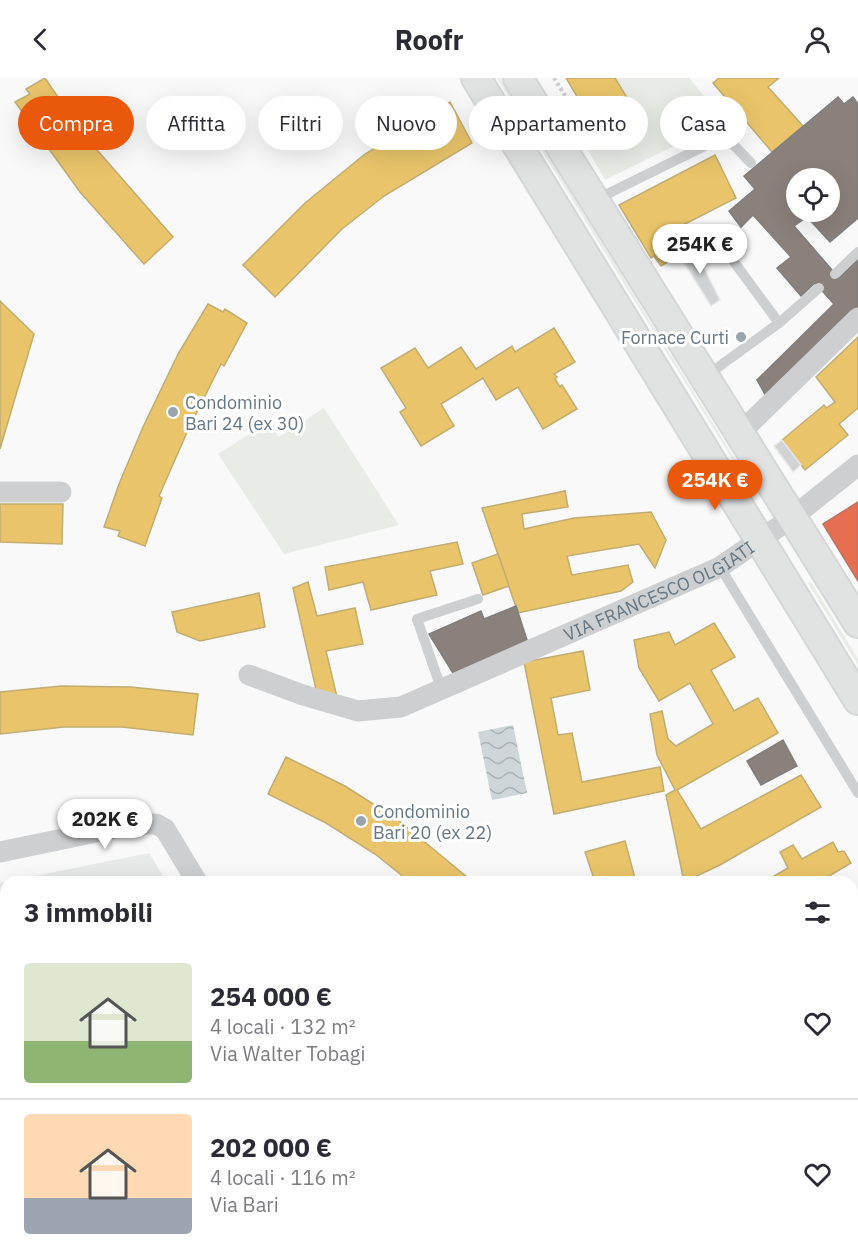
<!DOCTYPE html>
<html lang="it">
<head>
<meta charset="utf-8">
<style>
  body { margin:0; font-family:"IBM Plex Sans",sans-serif; background:#f2f2f3; color:#2b2b33; height:100vh; display:flex; flex-direction:column; font-size:22px; white-space:nowrap }
  * { box-sizing:border-box; margin:0 }
  p { font-size:20px; color:#7c7c81 }
  .icon { flex:none; width:33px; height:33px; fill:none; stroke:currentColor; stroke-width:2; stroke-linecap:round; stroke-linejoin:round }
  .map { position:relative; flex:1; overflow:hidden }
  .details { position:absolute; left:0px; top:798px; width:858px; height:384px; display:flex; flex-direction:column; background:#fff; border-radius:18px 18px 0 0; box-shadow:0 6px 24px #0002 }
  .details>* { flex:none }
  .guide { position:absolute; left:18px; top:18px; width:822px; height:54px; display:flex; gap:12px }
  .buttons { position:absolute; left:786px; top:90px; display:grid; gap:12px }
  .buttons a { display:grid; place-items:center; width:54px; height:54px; border-radius:50%; background:#fff; box-shadow:0 6px 24px #0002; font-size:30px }
  .price { position:absolute; translate:-50% -51px; padding:0 14px; border-radius:21px; background:#fff; color:#222; font-size:20px; line-height:39px; filter:drop-shadow(0 2px 3px #0008) }
  .price::after { content:''; position:absolute; left:50%; top:36px; width:18px; height:14px; margin-left:-9px; background:inherit; clip-path:polygon(0 0,100% 0,50% 100%) }
  .price.active { background:#ea580c; color:#fff }
  ul { padding:0; list-style:none }
  li { display:flex; align-items:center; gap:18px; height:150px; padding:0 24px }
  li+li { border-top:2px solid #e1e1e2 }
  li span { display:grid; place-items:center; flex:none; width:168px; height:120px; border-radius:6px; color:#555 }
  li>.icon { margin-inline-start:auto }
  span .icon { width:72px; height:72px; fill:#fffc; stroke-width:1 }
  li b { font-size:26px }
  h2 { display:flex; justify-content:space-between; align-items:center; height:72px; padding:0 24px; font-size:26px }
  .pill { padding:0 21px; border-radius:27px; background:#fff; box-shadow:0 6px 24px #0002; font-size:21px; line-height:54px }
  .pill.active { background:#ea580c; color:#fff }
  header { display:flex; justify-content:space-between; align-items:center; height:78px; padding:0 24px; background:#fff; font-size:27px; font-weight:700 }
  .map>svg:first-child { display:block }
  .built { fill:#e8e9e9 }
  .green { fill:#e8ebe6 }
  .water { fill:url(#water-waves) }
  .homes { fill:#e9c46a; stroke:#c1ad72; stroke-width:1.5 }
  .shops { fill:#e76f51; stroke:#c07160; stroke-width:1.5 }
  .schools { fill:#2a9d8f; stroke:#3c918b; stroke-width:1.5 }
  .industry { fill:#8a817c; stroke:#7f7e7e; stroke-width:1.5; fill-rule:evenodd }
  .building { fill:#d0d2d3; stroke:#e8e8e8; stroke-width:1.5 }
  .lines { fill:none; stroke-linecap:round; stroke-linejoin:round }
  .secondary-casing { stroke:#d5d6d7; stroke-width:32 }
  .path { stroke:#cbcccd; stroke-width:4; stroke-dasharray:3 3; stroke-linecap:butt }
  .lane { stroke:#cecfd0; stroke-width:10 }
  .street { stroke:#cecfd0; stroke-width:21 }
  .secondary { stroke:#e1e2e2; stroke-width:28 }
  .poi-dot { fill:#99a4ac; stroke:#fff; stroke-width:2 }
  .labels { text-anchor:middle; dominant-baseline:central; stroke-width:6; stroke-linejoin:round; paint-order:stroke }
  .poi-label { font-size:18px; fill:#657683; stroke:#fff; text-anchor:start }
  .street-label { font-size:18px; fill:#657683; stroke:#fff }
</style>
</head>
<body>
<header><svg class="icon" aria-label="back" viewBox="0 0 24 24"><path d="M15 5l-7 7 7 7"/></svg>Roofr<svg class="icon" aria-label="person" viewBox="0 0 24 24"><circle cx="12" cy="8" r="4"/><path d="M4 21q1-7 8-7t8 7"/></svg></header>
<div class="map">
<svg width="858" height="1182" viewBox="0 0 858 1182">
  <defs>
    <pattern id="water-waves" width="16" height="10" patternUnits="userSpaceOnUse" patternTransform="scale(1.5)"><rect width="16" height="10" fill="#ced6d9"/><path d="M0 5q4-4 8 0t8 0" fill="none" stroke="#abb2b5"/></pattern>
  </defs>
  <rect width="100%" height="100%" fill="#f9f9f9"/>
  <!-- built -->
  <path class="built" d="M 149,775 L 167,804 L 6,804 L 6,1176 L 104,1176 L 75,1182 L 0,1182 L 0,805 Z"/>
  <!-- green -->
  <g class="green">
    <path d="M 497,0 L 500,0 L 743,394 L 741,395 Z"/>
    <path d="M 615,0 L 689,0 L 725,43 L 605,102 L 569,39 L 584,30 L 608,68 L 643,46 Z"/>
    <path d="M 324,330 L 399,447 L 284,476 L 218,376 L 268,344 L 279,359 Z"/>
    <path d="M 811,504 L 858,581 L 858,587 L 808,505 Z"/>
    <path d="M 858,847 L 858,936 L 852,940 L 852,852 Z"/>
    <path d="M 858,974 L 858,1071 L 852,1063 L 852,978 Z"/>
    <path d="M 852,1104 L 858,1112 L 858,1182 L 604,1182 L 612,1176 L 852,1176 Z"/>
  </g>
  <!-- water -->
  <path class="water" d="M 513,647 L 527,715 L 492,722 L 478,654 Z"/>
  <!-- homes -->
  <g class="homes">
    <path d="M 45,0 L 84,57 L 173,159 L 144,186 L 80,114 L 15,24 L 30,16 L 26,11 Z"/>
    <path d="M 566,0 L 615,0 L 643,46 L 607,69 Z"/>
    <path d="M 719,0 L 779,0 L 768,9 L 803,48 L 772,74 L 713,5 Z"/>
    <path d="M 450,24 L 472,65 L 384,118 L 342,151 L 275,219 L 243,187 L 305,125 L 365,76 Z"/>
    <path d="M 715,77 L 736,120 L 681,148 L 693,168 L 661,188 L 654,178 L 651,180 L 619,127 Z"/>
    <path d="M 0,223 L 34,256 L 0,371 Z"/>
    <path d="M 208,226 L 223,234 L 225,231 L 247,245 L 224,288 L 221,286 L 189,350 L 159,418 L 162,420 L 145,468 L 118,458 L 120,453 L 104,449 L 119,406 L 143,349 L 178,276 Z"/>
    <path d="M 554,250 L 575,284 L 554,296 L 557,299 L 555,301 L 560,309 L 562,307 L 577,331 L 543,351 L 518,309 L 496,322 L 483,300 L 441,326 L 454,348 L 421,368 L 400,334 L 406,330 L 381,290 L 415,270 L 428,290 L 461,269 L 476,291 L 512,268 L 515,274 Z"/>
    <path d="M 858,259 L 858,330 L 839,346 L 848,357 L 805,392 L 782,362 L 824,327 L 826,330 L 835,324 L 816,299 Z"/>
    <path d="M 565,413 L 568,429 L 522,436 L 524,451 L 574,440 L 651,434 L 666,462 L 655,490 L 639,466 L 567,478 L 572,497 L 628,487 L 633,504 L 621,513 L 518,535 L 482,430 Z"/>
    <path d="M 0,426 L 63,426 L 62,466 L 0,464 Z"/>
    <path d="M 457,464 L 463,486 L 430,493 L 437,517 L 371,532 L 363,504 L 329,512 L 325,489 Z"/>
    <path d="M 498,476 L 509,508 L 483,517 L 472,485 Z"/>
    <path d="M 308,504 L 317,538 L 355,530 L 363,566 L 326,573 L 338,623 L 317,616 L 293,510 Z"/>
    <path d="M 259,515 L 265,549 L 200,563 L 177,554 L 172,534 Z"/>
    <path d="M 714,545 L 735,579 L 711,592 L 734,633 L 758,620 L 778,655 L 677,712 L 701,751 L 801,697 L 821,729 L 720,787 L 684,804 L 666,717 L 675,712 L 657,677 L 650,636 L 662,633 L 668,661 L 676,668 L 713,646 L 690,605 L 659,623 L 639,590 L 634,562 L 669,554 L 675,567 Z"/>
    <path d="M 583,573 L 590,612 L 551,620 L 558,657 L 572,655 L 582,704 L 660,689 L 664,713 L 554,736 L 524,584 Z"/>
    <path d="M 61,608 L 131,609 L 198,616 L 193,657 L 122,649 L 64,649 L 0,656 L 0,614 Z"/>
    <path d="M 286,679 L 345,708 L 397,741 L 473,804 L 410,804 L 375,776 L 326,745 L 268,716 Z"/>
    <path d="M 625,763 L 636,804 L 595,804 L 585,774 Z"/>
    <path d="M 833,764 L 838,774 L 844,773 L 851,785 L 824,801 L 826,804 L 764,804 L 788,790 L 780,774 L 793,767 L 802,781 Z"/>
    <path d="M 332,1176 L 382,1176 L 385,1182 L 335,1182 Z"/>
    <path d="M 476,1176 L 516,1176 L 509,1182 L 481,1182 Z"/>
  </g>
  <!-- shops -->
  <path class="shops" d="M 858,424 L 858,503 L 823,446 Z"/>
  <!-- schools -->
  <g class="schools">
    <path d="M 6,844 L 6,903 L 0,904 L 0,845 Z"/>
    <path d="M 0,976 L 2,976 L 6,996 L 6,1157 L 3,1157 L 0,1145 Z"/>
  </g>
  <!-- industry -->
  <g class="industry">
    <path d="M 838,19 L 844,26 L 853,19 L 858,26 L 858,140 L 830,164 L 807,139 L 794,148 L 839,200 L 858,181 L 858,229 L 766,318 L 757,302 L 834,226 L 815,205 L 801,218 L 777,190 L 791,179 L 753,137 L 741,149 L 729,133 L 755,111 L 744,98 ZM 796,100 L 830,100 L 830,134 L 796,134 Z"/>
    <path d="M 516,528 L 528,565 L 453,595 L 429,556 L 481,533 L 484,541 Z"/>
    <path d="M 783,662 L 797,688 L 761,707 L 747,683 Z"/>
  </g>
  <!-- building -->
  <g class="building">
    <path d="M 693,168 L 720,222 L 711,228 L 679,177 Z"/>
    <path d="M 782,362 L 801,387 L 793,394 L 774,368 Z"/>
  </g>
  <g class="lines">
    <!-- secondary casing -->
    <g class="secondary-casing">
      <g id="secondary">
        <path d="M 476,0 L 858,622"/>
        <path d="M 518,0 L 858,545"/>
      </g>
    </g>
    <!-- path -->
    <path class="path" d="M 554,0 L 571,27"/>
    <!-- lane -->
    <g class="lane">
      <path d="M 595,122 L 725,58 L 751,85"/>
      <path d="M 712,154 L 779,245"/>
      <path d="M 835,196 L 858,174"/>
      <path d="M 706,298 L 779,245 L 819,210"/>
      <path d="M 720,489 L 858,715"/>
      <path d="M 441,610 L 417,541 L 478,521"/>
      <path d="M 55,1176 L 56,1182"/>
    </g>
    <!-- street -->
    <g class="street">
      <path d="M 741,354 L 858,240"/>
      <path d="M 0,414 L 61,414"/>
      <path id="s1" d="M 249,597 L 303,617 L 358,633 L 401,629 L 720,489 L 793,439 L 858,387"/>
      <path d="M 0,774 L 135,746 L 156,746 L 165,751 L 197,804"/>
      <path d="M 411,1176 L 414,1182"/>
      <path d="M 209,1182 L 237,1176"/>
    </g>
    <!-- secondary -->
    <use href="#secondary" class="secondary"/>
  </g>
  <!-- markers -->
  <g class="poi-dot">
    <circle cx="741" cy="259" r="6"/>
    <circle cx="173" cy="334" r="6"/>
    <circle cx="361" cy="743" r="6"/>
  </g>
  <g class="labels">
    <!-- poi labels -->
    <g class="poi-label">
      <text x="729" y="259" text-anchor="end">Fornace Curti</text>
      <text x="185" y="324">Condominio<tspan x="185" dy="21">Bari 24 (ex 30)</tspan></text>
      <text x="373" y="733">Condominio<tspan x="373" dy="21">Bari 20 (ex 22)</tspan></text>
    </g>
    <!-- street labels -->
    <g class="street-label">
      <text stroke="none"><textPath href="#s1" startOffset="441">VIA FRANCESCO OLGIATI</textPath></text>
    </g>
  </g>
</svg>
<div class="buttons">
<a><svg class="icon" aria-label="locate" viewBox="0 0 24 24"><circle cx="12" cy="12" r="6"/><path d="M12 2v4M12 18v4M2 12h4M18 12h4"/></svg></a>
</div>
<b class="price" style="left:700px;top:197px">254K €</b>
<b class="price active" style="left:715px;top:433px">254K €</b>
<b class="price" style="left:105px;top:772px">202K €</b>
<div class="guide">
<a class="pill active">Compra</a>
<a class="pill">Affitta</a>
<a class="pill">Filtri</a>
<a class="pill">Nuovo</a>
<a class="pill">Appartamento</a>
<a class="pill">Casa</a>
</div>
<section class="details">
<h2>3 immobili<svg class="icon" aria-label="filters" viewBox="0 0 24 24"><path d="M4 7h16M4 17h16"/><circle cx="9" cy="7" r="2"/><circle cx="15" cy="17" r="2"/></svg></h2>
<ul>
<li><span style="background:linear-gradient(#dfe7d0 65%,#8fb573 0)"><svg class="icon" aria-label="home" viewBox="0 0 24 24"><path d="M3 11l9-7 9 7M6 9v11h12V9"/></svg></span><div><b>254 000 €</b><p>4 locali · 132 m²</p><p>Via Walter Tobagi</p></div><svg class="icon" aria-label="heart" viewBox="0 0 24 24"><path d="M12 20l-8-8c-3-5 5-10 8-4 3-6 11-1 8 4z"/></svg></li>
<li><span style="background:linear-gradient(#ffd9b3 70%,#9aa5b1 0)"><svg class="icon" aria-label="home" viewBox="0 0 24 24"><path d="M3 11l9-7 9 7M6 9v11h12V9"/></svg></span><div><b>202 000 €</b><p>4 locali · 116 m²</p><p>Via Bari</p></div><svg class="icon" aria-label="heart" viewBox="0 0 24 24"><path d="M12 20l-8-8c-3-5 5-10 8-4 3-6 11-1 8 4z"/></svg></li>
</ul>
</section>
</div>
</body>
</html>
